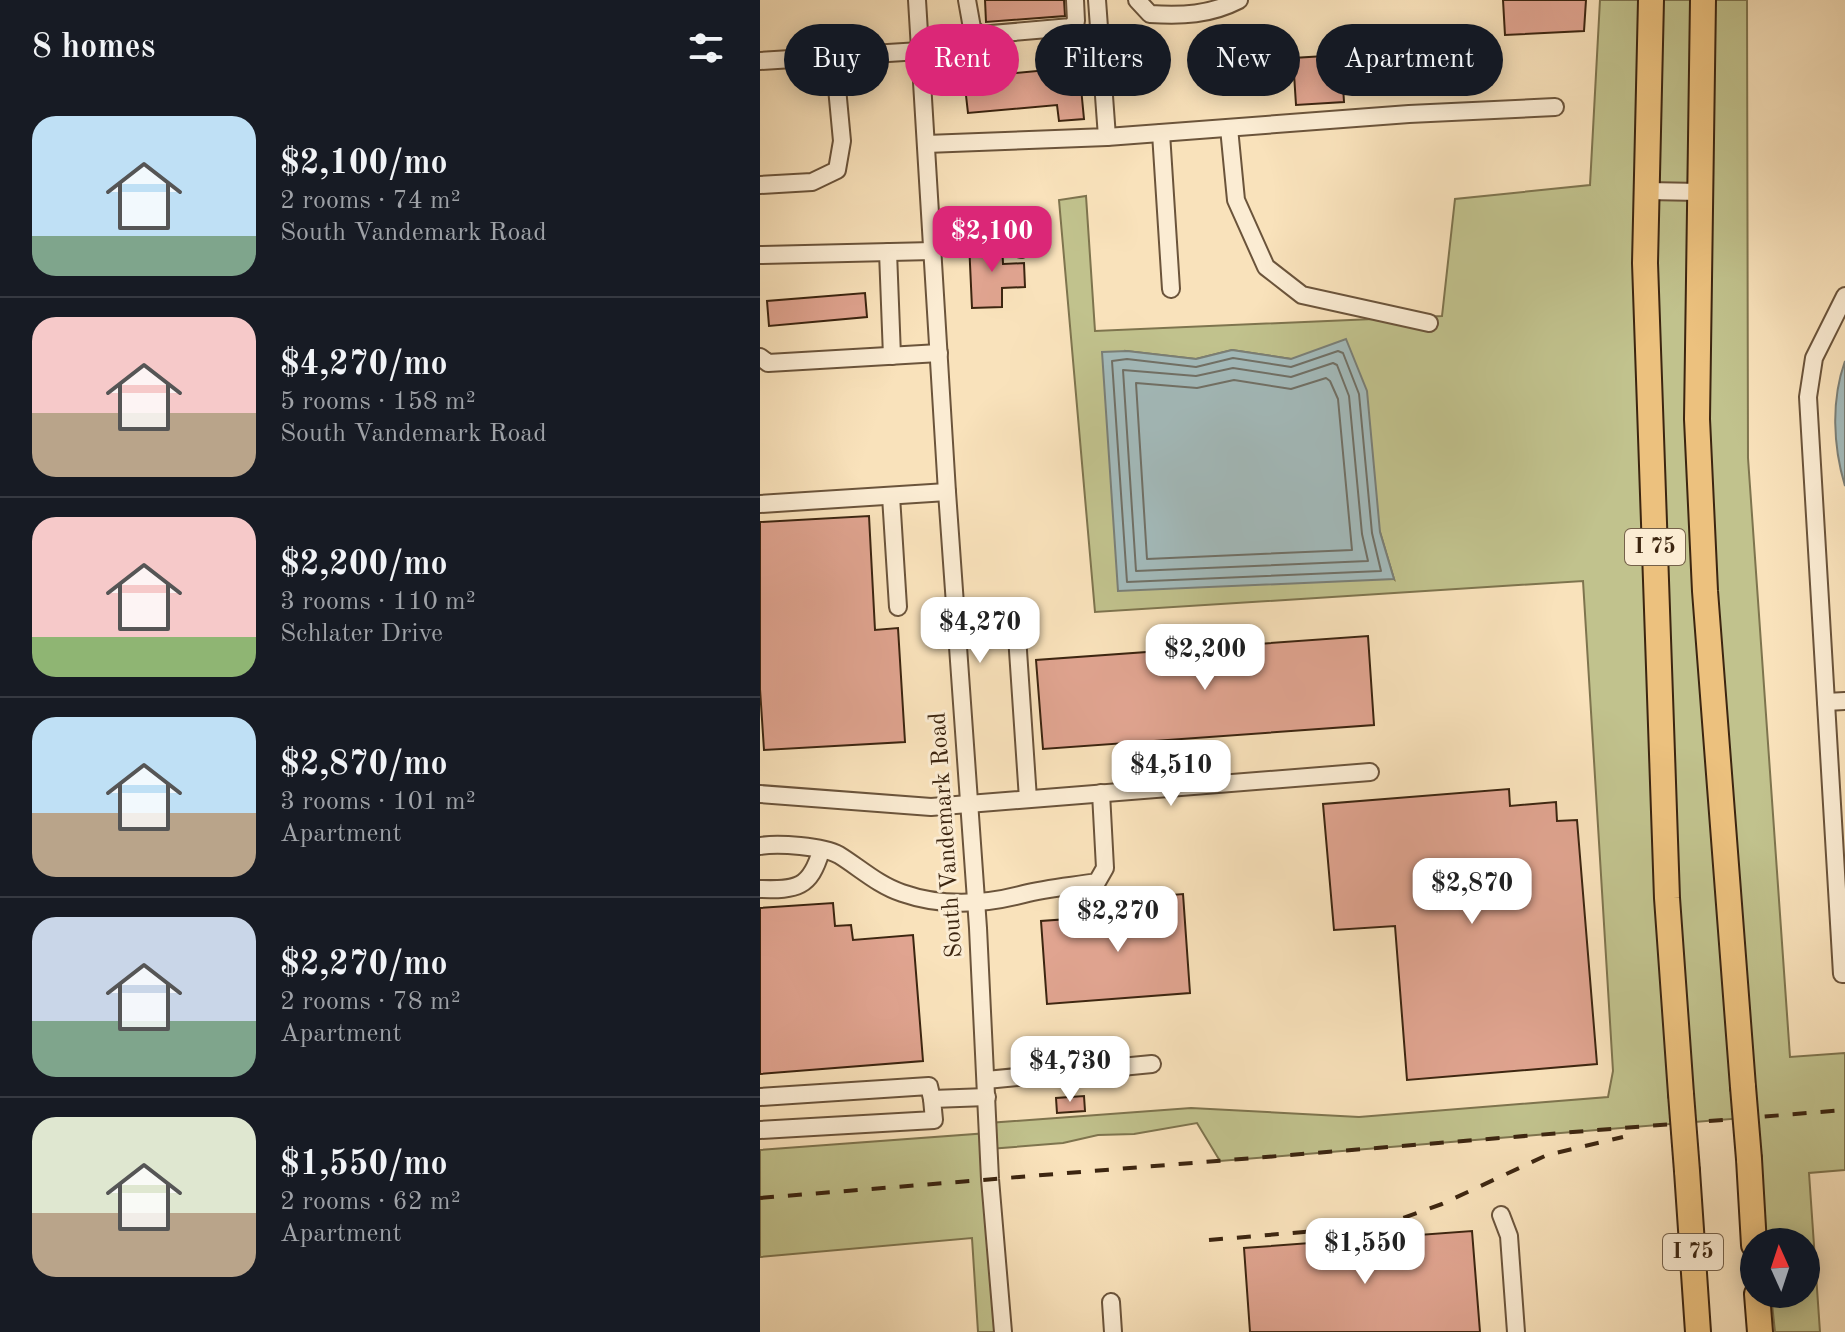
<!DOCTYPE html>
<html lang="en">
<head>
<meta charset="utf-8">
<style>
  body { margin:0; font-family:"Old Standard TT",serif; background:#20242c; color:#f1f3f6; height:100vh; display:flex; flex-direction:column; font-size:30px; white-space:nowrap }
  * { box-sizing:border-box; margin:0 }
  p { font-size:26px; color:#9ea1a6 }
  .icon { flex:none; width:44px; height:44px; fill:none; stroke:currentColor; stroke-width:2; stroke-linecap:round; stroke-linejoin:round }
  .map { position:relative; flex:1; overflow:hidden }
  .sheet { display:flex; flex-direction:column; background:#171b24; width:760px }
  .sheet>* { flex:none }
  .banner { position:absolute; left:24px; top:24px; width:760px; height:72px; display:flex; gap:16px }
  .needle { width:52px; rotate:357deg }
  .controls { position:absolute; left:980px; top:1228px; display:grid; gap:16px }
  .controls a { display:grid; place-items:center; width:80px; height:80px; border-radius:50%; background:#171b24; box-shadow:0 4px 20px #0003; font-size:40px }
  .price { position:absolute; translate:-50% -68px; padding:0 18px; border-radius:16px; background:#fff; color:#222; font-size:26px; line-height:52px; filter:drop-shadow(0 2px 4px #0008) }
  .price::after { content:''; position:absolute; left:50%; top:48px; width:24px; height:18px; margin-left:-12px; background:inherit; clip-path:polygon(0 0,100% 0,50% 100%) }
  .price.selected { background:#db2777; color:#fff }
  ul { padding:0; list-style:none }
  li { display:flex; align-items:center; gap:24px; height:200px; padding:0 32px }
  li+li { border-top:2px solid #363941 }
  li span { display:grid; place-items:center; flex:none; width:224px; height:160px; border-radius:24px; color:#555 }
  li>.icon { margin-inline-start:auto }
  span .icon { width:96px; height:96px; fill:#fffc; stroke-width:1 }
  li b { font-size:34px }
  h2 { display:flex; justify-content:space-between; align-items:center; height:96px; padding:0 32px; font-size:34px }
  .pill { padding:0 28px; border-radius:36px; background:#171b24; box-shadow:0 4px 20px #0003; font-size:28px; line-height:72px }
  .pill.selected { background:#db2777; color:#fff }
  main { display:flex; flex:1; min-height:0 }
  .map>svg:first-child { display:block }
  .green { fill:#c1c28d; stroke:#7e744e; stroke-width:2; fill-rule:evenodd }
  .water { fill:#a3bbbc; stroke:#7a7f77; stroke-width:2 }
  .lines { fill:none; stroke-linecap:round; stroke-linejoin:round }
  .shore { stroke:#707066; stroke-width:2 }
  .building { fill:#e0a490; stroke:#3c2510; stroke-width:2 }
  .minor-casing { stroke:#6b543b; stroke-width:20 }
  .highway-casing { stroke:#3c2510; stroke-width:28 }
  .minor { stroke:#fbecd3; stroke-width:16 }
  .highway { stroke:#ecc17e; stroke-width:24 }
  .rail { stroke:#3c2510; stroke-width:4; stroke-dasharray:14 14; stroke-linecap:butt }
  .highway-bridge-casing { stroke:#3c2510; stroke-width:28; stroke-linecap:butt }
  .highway-bridge { stroke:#ecc17e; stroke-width:24 }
  .labels { text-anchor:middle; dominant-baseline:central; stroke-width:6; stroke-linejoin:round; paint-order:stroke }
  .shield { fill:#fbecd3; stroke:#75614a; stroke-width:2 }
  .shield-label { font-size:22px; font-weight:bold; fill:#3c2510 }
  .street-label { font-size:24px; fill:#3c2510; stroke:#fbecd3 }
</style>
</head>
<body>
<main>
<section class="sheet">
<h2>8 homes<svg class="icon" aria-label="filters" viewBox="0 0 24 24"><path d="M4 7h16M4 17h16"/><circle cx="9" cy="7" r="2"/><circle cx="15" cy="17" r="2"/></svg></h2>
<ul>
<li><span style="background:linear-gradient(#bfe0f5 75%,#7fa58c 0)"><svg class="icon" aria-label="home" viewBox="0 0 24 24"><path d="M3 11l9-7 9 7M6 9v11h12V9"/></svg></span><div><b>$2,100/mo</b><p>2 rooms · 74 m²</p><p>South Vandemark Road</p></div></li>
<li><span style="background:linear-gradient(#f6c9c9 60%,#b9a48a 0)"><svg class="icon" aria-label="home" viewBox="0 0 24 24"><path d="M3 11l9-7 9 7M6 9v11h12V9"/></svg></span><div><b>$4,270/mo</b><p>5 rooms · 158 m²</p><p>South Vandemark Road</p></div></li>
<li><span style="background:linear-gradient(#f6c9c9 75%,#8fb573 0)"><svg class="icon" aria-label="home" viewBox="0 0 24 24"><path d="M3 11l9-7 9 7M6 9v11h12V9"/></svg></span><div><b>$2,200/mo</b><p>3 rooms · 110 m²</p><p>Schlater Drive</p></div></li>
<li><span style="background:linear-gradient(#bfe0f5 60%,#b9a48a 0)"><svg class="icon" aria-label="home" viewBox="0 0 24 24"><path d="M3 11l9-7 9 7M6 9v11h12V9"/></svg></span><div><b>$2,870/mo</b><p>3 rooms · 101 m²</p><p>Apartment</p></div></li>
<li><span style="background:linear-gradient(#c9d6e8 65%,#7fa58c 0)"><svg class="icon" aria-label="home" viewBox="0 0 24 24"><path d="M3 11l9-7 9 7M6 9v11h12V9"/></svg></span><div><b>$2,270/mo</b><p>2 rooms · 78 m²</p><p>Apartment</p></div></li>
<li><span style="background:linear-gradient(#dfe7d0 60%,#b9a48a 0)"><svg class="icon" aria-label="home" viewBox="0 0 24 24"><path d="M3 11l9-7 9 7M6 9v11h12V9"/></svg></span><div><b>$1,550/mo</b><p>2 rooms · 62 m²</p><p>Apartment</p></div></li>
</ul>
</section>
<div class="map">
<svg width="1085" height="1332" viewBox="0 0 1085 1332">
  <rect width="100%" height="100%" fill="#f9e2bb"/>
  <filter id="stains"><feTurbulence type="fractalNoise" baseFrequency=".0025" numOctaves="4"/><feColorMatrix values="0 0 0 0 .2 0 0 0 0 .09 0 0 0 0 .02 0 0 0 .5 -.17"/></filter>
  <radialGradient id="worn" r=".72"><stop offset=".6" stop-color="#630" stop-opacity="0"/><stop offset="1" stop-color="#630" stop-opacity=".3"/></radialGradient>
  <!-- green -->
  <path class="green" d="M 840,0 L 987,0 L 988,458 L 1030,1057 L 1085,1053 L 1085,1170 L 1049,1173 L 1060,1332 L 1015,1332 L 1011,1294 L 1046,1294 L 1046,1242 L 1007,1242 L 995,1117 L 460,1161 L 437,1123 L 374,1134 L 338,1135 L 303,1143 L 229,1149 L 243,1332 L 218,1332 L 212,1238 L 0,1257 L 0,1150 L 228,1133 L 228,1123 L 431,1108 L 599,1117 L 848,1097 L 853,1071 L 823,581 L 335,612 L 299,200 L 326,196 L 335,331 L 682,316 L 695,199 L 830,185 ZM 472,350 L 531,359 L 620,532 L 634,579 L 367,351 L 436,359 Z"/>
  <!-- water -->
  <g class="water">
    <path d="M 586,339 L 607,391 L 620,532 L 634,579 L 358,591 L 342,352 L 367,351 L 436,359 L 472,350 L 531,359 Z"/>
    <path d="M 1085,361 L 1085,486 C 1073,446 1071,400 1085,361 Z"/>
  </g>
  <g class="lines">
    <!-- shore -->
    <g class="shore">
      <path d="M 578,351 L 583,353 L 599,394 L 612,533 L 621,571 L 367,582 L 352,361 L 367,359 L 436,367 L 473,358 L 531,367 Z"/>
      <path d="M 573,363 L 577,365 L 589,396 L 602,534 L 608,561 L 376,571 L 363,370 L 436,376 L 473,368 L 531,377 Z"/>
      <path d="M 566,378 L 570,381 L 578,399 L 592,550 L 387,559 L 376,383 L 437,388 L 474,380 L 531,389 Z"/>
    </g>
  </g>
  <!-- building -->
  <g class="building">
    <path d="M 225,0 L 304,0 L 305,16 L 226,22 Z"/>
    <path d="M 743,0 L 826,0 L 824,31 L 745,35 Z"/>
    <path d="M 581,55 L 584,102 L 536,105 L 533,58 Z"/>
    <path d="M 319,67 L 324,119 L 299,121 L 297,105 L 208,113 L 204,78 Z"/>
    <path d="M 242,240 L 243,264 L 264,263 L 265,287 L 242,288 L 242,307 L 212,308 L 209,242 Z"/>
    <path d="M 105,293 L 107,317 L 9,326 L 7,301 Z"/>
    <path d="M 109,516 L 115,630 L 138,628 L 145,742 L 4,750 L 0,689 L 0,522 Z"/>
    <path d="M 608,636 L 614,725 L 283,749 L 276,660 Z"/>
    <path d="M 749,789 L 750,806 L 796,802 L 797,821 L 817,820 L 837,1064 L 647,1080 L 635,926 L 574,930 L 563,804 Z"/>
    <path d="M 423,894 L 430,993 L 287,1004 L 281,921 L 379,914 L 377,898 Z"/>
    <path d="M 73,903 L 75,926 L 91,925 L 93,940 L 153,935 L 163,1061 L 0,1074 L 0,908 Z"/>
    <path d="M 324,1096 L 325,1111 L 297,1113 L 296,1098 Z"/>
    <path d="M 712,1231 L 720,1332 L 490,1332 L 484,1248 Z"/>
  </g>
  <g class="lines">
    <!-- minor casing -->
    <g class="minor-casing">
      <g id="minor">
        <path d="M 157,0 L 187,492 L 218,928 L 230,1179 L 243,1332"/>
        <path d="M 207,0 L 212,28 L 220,35 L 311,27 L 316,21 L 315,0"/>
        <path d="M 377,0 L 390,14 C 422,16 450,15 479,0"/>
        <path d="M 0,61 L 160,51"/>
        <path d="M 469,128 L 476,200 L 506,267 L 542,295 L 669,323"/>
        <path d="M 401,133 L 411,289"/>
        <path d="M 347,137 L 649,114 L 795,107"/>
        <path d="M 166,144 L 347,137 L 337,0"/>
        <path d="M 0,185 L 52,182 L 77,170 L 82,141 L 74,56"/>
        <path d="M 887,191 L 940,192"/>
        <path d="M 171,225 L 240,221 L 251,226 L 261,249"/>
        <path d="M 128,252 L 132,356"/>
        <path d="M 0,255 L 173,251"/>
        <path d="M 1085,296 L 1054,358 L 1048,397 L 1082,974 L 1085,974"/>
        <path d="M 0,357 L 8,363 L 179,353"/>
        <path d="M 131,496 L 138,607"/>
        <path d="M 0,504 L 187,492"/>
        <path d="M 197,617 L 246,613 L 256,621 L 268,799"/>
        <path d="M 1066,702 L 1085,701"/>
        <path d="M 0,794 L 171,807 L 610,772"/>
        <path d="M 0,846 C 18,843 63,846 79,855 C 100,868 118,885 142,893 C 182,907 223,905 264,894 C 287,888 313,886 337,882 L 345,868 L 341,793"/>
        <path d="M 0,889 C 37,890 50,888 61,851"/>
        <path d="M 226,1080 L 392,1064"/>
        <path d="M 0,1097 L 169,1086 L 172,1099"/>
        <path d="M 0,1130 L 174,1120 L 172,1099 L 227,1097"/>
        <path d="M 741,1215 L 749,1236 L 756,1332"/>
        <path d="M 351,1302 L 353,1332"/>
      </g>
    </g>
    <!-- highway casing -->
    <g class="highway-casing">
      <g id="highway">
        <path d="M 891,0 L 885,263 L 907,898 L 921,1094"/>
        <path d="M 943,0 L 937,419 L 945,591 L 983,1087"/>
        <path d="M 989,1159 L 994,1245"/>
        <path d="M 927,1171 L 938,1332"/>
        <path d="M 997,1294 L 1000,1332"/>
      </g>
    </g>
    <!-- minor -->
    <use href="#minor" class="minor"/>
    <!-- highway -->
    <use href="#highway" class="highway"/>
    <!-- rail -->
    <g class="rail">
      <path d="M 0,1198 L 1085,1110"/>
      <path d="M 449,1240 L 591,1228 L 635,1221 L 682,1204 L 787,1155 L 863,1137"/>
    </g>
    <!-- highway-bridge casing -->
    <g class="highway-bridge-casing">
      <g id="highway-bridge">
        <path d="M 983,1087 L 989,1159"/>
        <path d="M 921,1094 L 927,1171"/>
      </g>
    </g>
    <!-- highway-bridge -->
    <use href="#highway-bridge" class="highway-bridge"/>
  </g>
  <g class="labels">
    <!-- shield labels -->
    <g class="shield">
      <rect x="865" y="529" width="60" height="36" rx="6"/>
      <rect x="903" y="1234" width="60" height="36" rx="6"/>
    </g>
    <g class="shield-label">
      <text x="895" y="547">I 75</text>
      <text x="933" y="1252">I 75</text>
    </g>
    <!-- street labels -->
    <g class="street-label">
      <text transform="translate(187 835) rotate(-94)">South Vandemark Road</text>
    </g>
  </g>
  <rect width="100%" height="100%" filter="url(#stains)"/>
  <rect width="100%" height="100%" fill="url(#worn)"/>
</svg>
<div class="controls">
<a><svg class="needle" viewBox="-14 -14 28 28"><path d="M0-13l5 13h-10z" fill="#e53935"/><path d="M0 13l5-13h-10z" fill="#9ea1a6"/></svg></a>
</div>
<b class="price selected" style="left:232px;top:274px">$2,100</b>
<b class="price" style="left:220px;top:665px">$4,270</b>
<b class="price" style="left:445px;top:692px">$2,200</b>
<b class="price" style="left:411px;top:808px">$4,510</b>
<b class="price" style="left:712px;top:926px">$2,870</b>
<b class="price" style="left:358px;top:954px">$2,270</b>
<b class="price" style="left:310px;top:1104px">$4,730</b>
<b class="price" style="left:605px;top:1286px">$1,550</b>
<div class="banner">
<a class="pill">Buy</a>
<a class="pill selected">Rent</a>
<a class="pill">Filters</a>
<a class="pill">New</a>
<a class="pill">Apartment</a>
</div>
</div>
</main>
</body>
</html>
